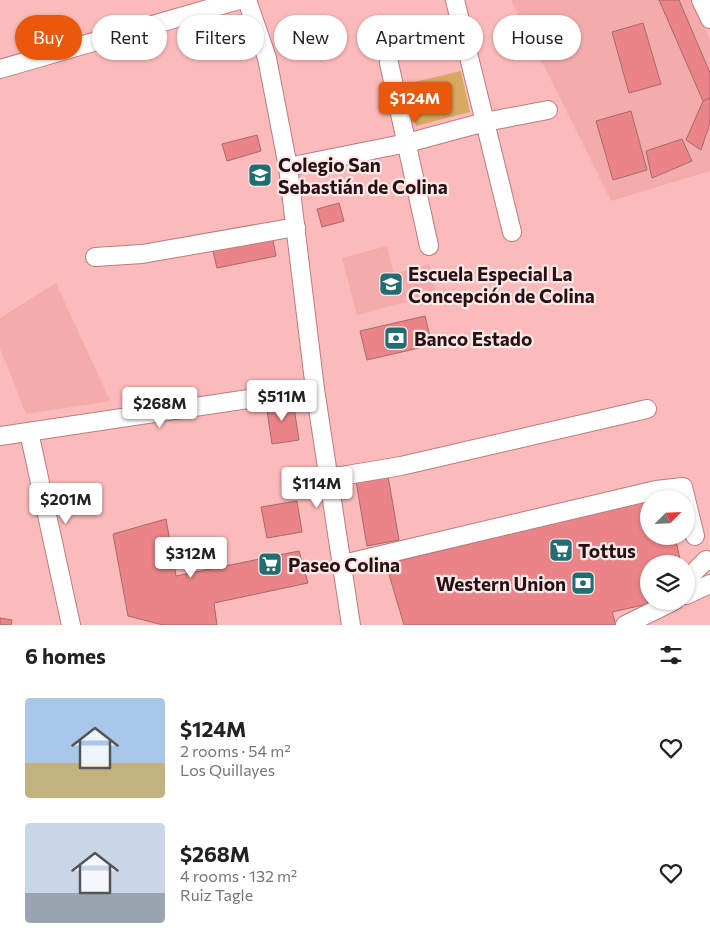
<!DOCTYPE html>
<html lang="en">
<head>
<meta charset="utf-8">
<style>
  body { margin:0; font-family:Commissioner,sans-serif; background:#f2f2f2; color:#222; height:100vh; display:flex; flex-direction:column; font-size:19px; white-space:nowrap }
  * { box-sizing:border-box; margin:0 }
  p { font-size:16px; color:#767676 }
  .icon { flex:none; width:28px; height:28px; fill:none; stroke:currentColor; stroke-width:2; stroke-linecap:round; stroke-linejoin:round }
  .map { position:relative; height:625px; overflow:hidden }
  .drawer { display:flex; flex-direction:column; background:#fff; flex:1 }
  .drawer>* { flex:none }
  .top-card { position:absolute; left:15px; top:15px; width:680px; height:45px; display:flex; gap:10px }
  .needle { width:32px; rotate:66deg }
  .buttons { position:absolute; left:640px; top:490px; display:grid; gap:10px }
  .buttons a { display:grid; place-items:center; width:55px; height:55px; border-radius:50%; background:#fff; box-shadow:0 1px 4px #0004; font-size:25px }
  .price { position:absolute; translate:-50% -42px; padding:0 11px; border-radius:5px; background:#fff; color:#222; font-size:16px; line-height:32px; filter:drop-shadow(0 1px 2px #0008) }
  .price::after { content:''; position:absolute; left:50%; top:30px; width:15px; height:11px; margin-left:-8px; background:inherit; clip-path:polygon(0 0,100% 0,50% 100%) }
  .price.on { background:#ea580c; color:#fff }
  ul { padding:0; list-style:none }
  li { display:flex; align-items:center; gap:15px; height:125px; padding:0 25px }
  li span { display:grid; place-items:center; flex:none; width:140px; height:100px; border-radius:5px; color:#555 }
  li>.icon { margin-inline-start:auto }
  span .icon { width:60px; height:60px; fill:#fffc; stroke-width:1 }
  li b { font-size:21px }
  h2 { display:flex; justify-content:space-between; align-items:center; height:60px; padding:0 25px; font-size:21px }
  .pill { padding:0 18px; border-radius:22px; background:#fff; box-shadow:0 1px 4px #0004; font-size:18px; line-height:45px }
  .pill.on { background:#ea580c; color:#fff }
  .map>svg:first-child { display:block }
  .built { fill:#f4abac }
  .green { fill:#d6aa61 }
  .building { fill:#ea8488; stroke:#a56a6b }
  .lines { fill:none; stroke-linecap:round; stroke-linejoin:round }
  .minor-casing { stroke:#ba7d7e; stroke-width:20 }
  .minor { stroke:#fff; stroke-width:18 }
  .labels { text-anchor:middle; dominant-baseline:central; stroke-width:4.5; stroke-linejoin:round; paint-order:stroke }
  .poi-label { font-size:19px; font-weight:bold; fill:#261011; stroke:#fee9e9; text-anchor:start }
</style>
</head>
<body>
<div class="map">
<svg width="710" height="625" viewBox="0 0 710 625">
  <rect width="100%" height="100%" fill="#fcbbbb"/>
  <!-- built -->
  <g class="built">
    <path d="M 511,0 L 692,0 L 710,40 L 710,171 L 611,201 Z"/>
    <path d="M 387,246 L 394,274 L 429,264 L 437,294 L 357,315 L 342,258 Z"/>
    <path d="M 56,283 L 110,401 L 26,414 L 0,348 L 0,318 Z"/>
  </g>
  <!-- green -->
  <path class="green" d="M 461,71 L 470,112 L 416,126 L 406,84 Z"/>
  <!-- building -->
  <g class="building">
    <path d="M 659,0 L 679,0 L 710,73 L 710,98 L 703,101 Z"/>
    <path d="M 245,18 L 256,54 L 248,56 L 237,20 Z"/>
    <path d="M 643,23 L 661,84 L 629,93 L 612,32 Z"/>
    <path d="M 710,98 L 710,123 L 701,150 L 686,140 L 703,101 Z"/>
    <path d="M 631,111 L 647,170 L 613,180 L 596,121 Z"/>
    <path d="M 257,135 L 261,151 L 227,161 L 222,144 Z"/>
    <path d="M 682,139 L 692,161 L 652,178 L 646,151 Z"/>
    <path d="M 339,203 L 344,221 L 322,227 L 317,209 Z"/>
    <path d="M 272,235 L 276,256 L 217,268 L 212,247 Z"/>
    <path d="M 425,316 L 432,345 L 367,360 L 360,331 Z"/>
    <path d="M 293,401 L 299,440 L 272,444 L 266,404 Z"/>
    <path d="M 388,476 L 399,540 L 367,546 L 356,481 Z"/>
    <path d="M 649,500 L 649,536 L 675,536 L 681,564 L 649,564 L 649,590 L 644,591 L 648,604 L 612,612 L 616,625 L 404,625 L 386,564 Z"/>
    <path d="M 297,501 L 302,532 L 267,538 L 261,507 Z"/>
    <path d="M 166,519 L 176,576 L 299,551 L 308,583 L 214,603 L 217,625 L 163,625 L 128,616 L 113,534 Z"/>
    <path d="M 0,618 L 12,620 L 11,625 L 0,625 Z"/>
  </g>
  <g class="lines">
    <!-- minor casing -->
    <g class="minor-casing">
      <g id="minor">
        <path d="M 247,0 L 267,58 L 288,167 L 315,389 L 351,625"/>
        <path d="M 455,0 L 512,232"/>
        <path d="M 701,0 L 710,19"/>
        <path d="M 389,63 L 429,246"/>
        <path d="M 0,69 L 239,0"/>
        <path d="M 288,167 L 407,143 L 485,122 L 548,110"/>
        <path d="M 95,257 L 142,254 L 296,227"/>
        <path d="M 29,432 L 71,625"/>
        <path d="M 0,436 L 315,389"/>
        <path d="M 329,478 L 401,466 L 647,409"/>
        <path d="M 343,564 L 656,490 L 683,487 L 695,536"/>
        <path d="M 686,580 L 706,560 L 710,561"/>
        <path d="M 686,595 L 710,584"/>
        <path d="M 625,625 L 674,601"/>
      </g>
    </g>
    <!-- minor -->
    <use href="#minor" class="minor"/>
  </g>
  <!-- icons -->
  <defs>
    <g id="school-square" transform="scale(1.25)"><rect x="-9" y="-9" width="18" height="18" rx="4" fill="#216d6f" stroke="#fee9e9"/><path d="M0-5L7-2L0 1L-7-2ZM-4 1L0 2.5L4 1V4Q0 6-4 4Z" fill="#fff"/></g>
    <g id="bank-square" transform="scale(1.25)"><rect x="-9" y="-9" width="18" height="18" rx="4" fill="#216d6f" stroke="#fee9e9"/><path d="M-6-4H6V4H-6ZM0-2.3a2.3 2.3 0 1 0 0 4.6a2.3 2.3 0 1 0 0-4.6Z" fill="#fff"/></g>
    <g id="supermarket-square" transform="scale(1.25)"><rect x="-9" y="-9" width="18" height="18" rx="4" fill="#216d6f" stroke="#fee9e9"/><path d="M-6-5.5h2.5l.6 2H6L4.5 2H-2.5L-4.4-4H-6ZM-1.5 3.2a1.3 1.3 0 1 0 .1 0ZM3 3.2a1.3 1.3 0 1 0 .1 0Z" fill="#fff"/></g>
  </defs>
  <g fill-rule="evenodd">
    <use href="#school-square" x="260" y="175"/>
    <use href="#school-square" x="391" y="284"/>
    <use href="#bank-square" x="396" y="338"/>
    <use href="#supermarket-square" x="561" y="550"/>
    <use href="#supermarket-square" x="270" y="564"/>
    <use href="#bank-square" x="583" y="583"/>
  </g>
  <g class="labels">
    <!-- poi labels -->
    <g class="poi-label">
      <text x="278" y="164">Colegio San<tspan x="278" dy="22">Sebastián de Colina</tspan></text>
      <text x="408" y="273">Escuela Especial La<tspan x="408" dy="22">Concepción de Colina</tspan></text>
      <text x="414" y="338">Banco Estado</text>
      <text x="578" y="550">Tottus</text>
      <text x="288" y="564">Paseo Colina</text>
      <text x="566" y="583" text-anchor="end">Western Union</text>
    </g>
  </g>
</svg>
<div class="buttons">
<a><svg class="needle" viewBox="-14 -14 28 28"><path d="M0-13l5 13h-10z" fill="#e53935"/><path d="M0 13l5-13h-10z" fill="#767676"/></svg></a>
<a><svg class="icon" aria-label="layers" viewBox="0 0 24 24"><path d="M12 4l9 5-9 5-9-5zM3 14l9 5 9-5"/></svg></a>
</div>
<b class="price on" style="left:415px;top:124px">$124M</b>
<b class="price" style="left:282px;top:422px">$511M</b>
<b class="price" style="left:160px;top:429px">$268M</b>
<b class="price" style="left:317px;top:509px">$114M</b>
<b class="price" style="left:66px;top:525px">$201M</b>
<b class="price" style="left:191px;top:579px">$312M</b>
<div class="top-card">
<a class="pill on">Buy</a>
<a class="pill">Rent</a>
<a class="pill">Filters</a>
<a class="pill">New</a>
<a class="pill">Apartment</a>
<a class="pill">House</a>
</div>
</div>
<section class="drawer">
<h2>6 homes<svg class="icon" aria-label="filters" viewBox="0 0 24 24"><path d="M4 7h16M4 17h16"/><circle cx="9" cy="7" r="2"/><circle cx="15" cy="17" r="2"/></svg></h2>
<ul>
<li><span style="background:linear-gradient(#a9c7e8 65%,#c2b280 0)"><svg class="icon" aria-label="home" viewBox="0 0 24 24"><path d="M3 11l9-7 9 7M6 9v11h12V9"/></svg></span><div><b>$124M</b><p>2 rooms · 54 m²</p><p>Los Quillayes</p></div><svg class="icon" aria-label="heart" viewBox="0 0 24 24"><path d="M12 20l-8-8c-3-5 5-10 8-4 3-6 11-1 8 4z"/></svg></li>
<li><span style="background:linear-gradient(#c9d6e8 70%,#9aa5b1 0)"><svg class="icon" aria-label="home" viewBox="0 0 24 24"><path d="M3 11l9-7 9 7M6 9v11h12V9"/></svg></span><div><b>$268M</b><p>4 rooms · 132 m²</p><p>Ruiz Tagle</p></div><svg class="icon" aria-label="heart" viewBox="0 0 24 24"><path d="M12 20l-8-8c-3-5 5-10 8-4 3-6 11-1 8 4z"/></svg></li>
</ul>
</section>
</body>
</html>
